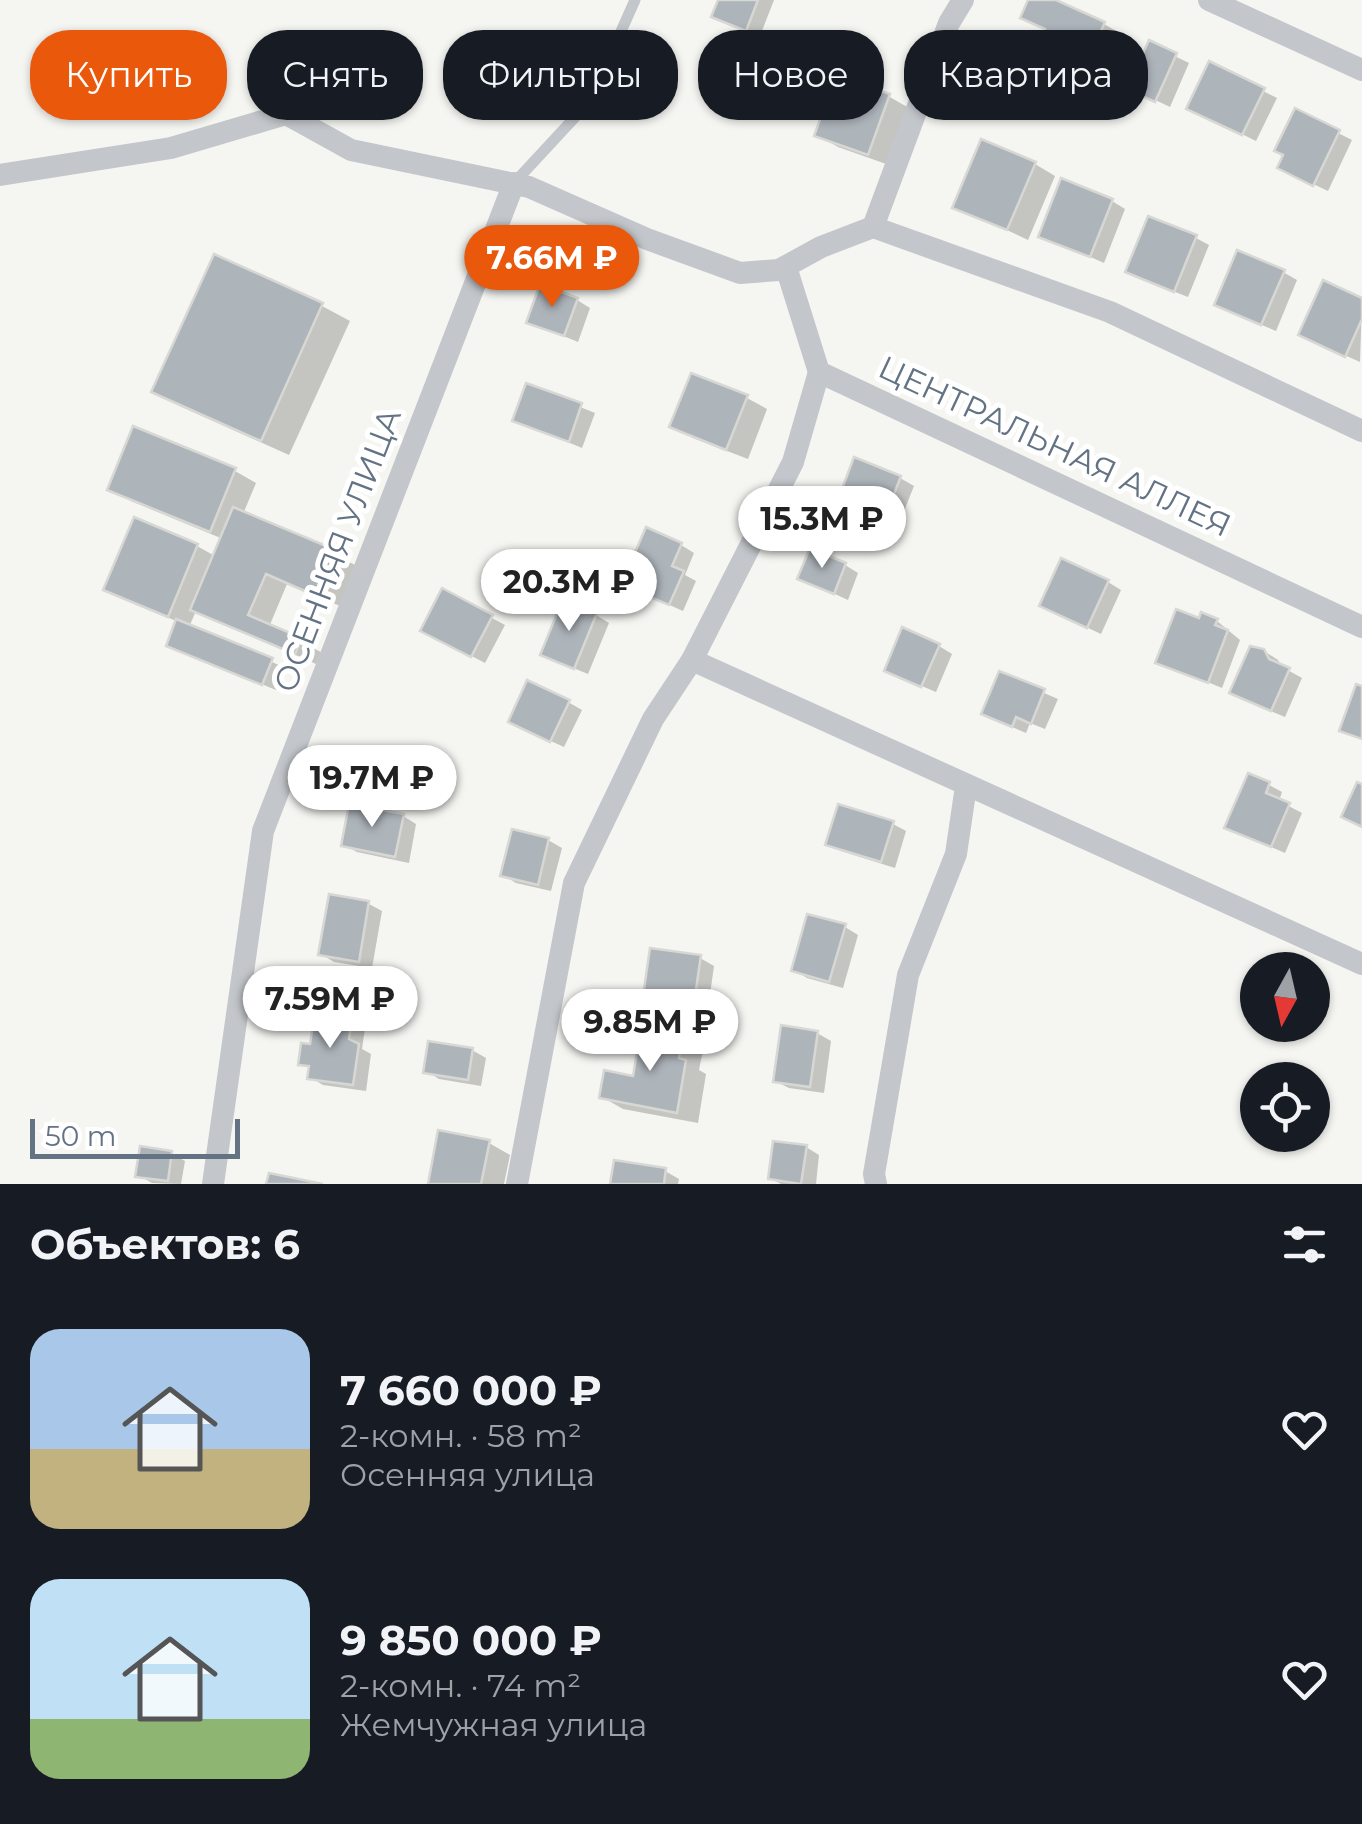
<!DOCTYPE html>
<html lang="ru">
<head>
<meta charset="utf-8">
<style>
  body { margin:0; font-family:Montserrat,sans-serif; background:#242831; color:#f1f3f6; height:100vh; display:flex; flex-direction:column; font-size:38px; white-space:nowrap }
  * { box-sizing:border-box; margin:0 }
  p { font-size:32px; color:#9ea1a6 }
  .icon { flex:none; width:55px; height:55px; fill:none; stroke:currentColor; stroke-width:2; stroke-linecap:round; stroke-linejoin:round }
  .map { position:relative; height:1184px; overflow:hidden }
  .side { display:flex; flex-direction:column; background:#171b24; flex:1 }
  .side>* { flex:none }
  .guide { position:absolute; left:30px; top:30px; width:1302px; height:90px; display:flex; gap:20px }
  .needle { width:65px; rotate:188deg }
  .tools { position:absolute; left:1240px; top:952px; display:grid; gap:20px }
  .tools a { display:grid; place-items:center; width:90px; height:90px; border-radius:50%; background:#171b24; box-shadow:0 2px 8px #0004; font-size:50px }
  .scale { position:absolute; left:30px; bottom:25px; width:210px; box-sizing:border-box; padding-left:10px; border:5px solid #637384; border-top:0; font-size:28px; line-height:35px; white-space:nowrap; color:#637384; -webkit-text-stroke:8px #fff; paint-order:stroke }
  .price { position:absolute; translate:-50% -85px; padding:0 22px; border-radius:35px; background:#fff; color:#222; font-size:32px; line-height:65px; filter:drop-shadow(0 2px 5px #0008) }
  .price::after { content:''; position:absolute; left:50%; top:60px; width:30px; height:22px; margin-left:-15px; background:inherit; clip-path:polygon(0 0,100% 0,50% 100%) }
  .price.on { background:#ea580c; color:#fff }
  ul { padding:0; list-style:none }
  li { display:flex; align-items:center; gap:30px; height:250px; padding:0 30px }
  li span { display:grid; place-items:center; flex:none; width:280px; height:200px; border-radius:30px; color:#555 }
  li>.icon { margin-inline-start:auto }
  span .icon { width:120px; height:120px; fill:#fffc; stroke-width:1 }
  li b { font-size:42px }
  h2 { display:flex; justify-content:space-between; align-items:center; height:120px; padding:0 30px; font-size:42px }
  .pill { padding:0 35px; border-radius:40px; background:#171b24; box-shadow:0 2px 8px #0004; font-size:35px; line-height:90px }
  .pill.on { background:#ea580c; color:#fff }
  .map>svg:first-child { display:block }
  .shadow { fill:#0003 }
  .building { fill:#adb4ba; stroke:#d7d7d4; stroke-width:2.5 }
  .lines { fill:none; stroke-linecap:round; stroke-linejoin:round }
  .service { stroke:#c3c6ca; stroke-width:11 }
  .minor { stroke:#c3c6ca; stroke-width:22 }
  .labels { text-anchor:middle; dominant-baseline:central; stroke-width:10; stroke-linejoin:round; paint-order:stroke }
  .street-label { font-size:32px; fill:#637384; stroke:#fff }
</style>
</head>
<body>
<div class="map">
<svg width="1362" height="1184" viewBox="0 0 1362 1184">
  <rect width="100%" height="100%" fill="#f5f6f2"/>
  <!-- shadow -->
  <g class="shadow">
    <path d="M 720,0 L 774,0 L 760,36 L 714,16 Z"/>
    <path d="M 1031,0 L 1050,0 L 1104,24 L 1125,36 L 1118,52 L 1141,63 L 1150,44 L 1189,63 L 1170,107 L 1107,77 L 1105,81 L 1059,61 L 1038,49 L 1047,30 Z"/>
    <path d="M 1210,65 L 1277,98 L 1256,141 L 1203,115 Z"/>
    <path d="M 799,72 L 812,80 L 796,120 L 754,101 L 757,93 L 732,81 Z"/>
    <path d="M 888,96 L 909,108 L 889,165 L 838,147 L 817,135 Z"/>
    <path d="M 1296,112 L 1352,140 L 1328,191 L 1294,175 Z"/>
    <path d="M 1035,164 L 1055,176 L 1028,240 L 956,206 Z"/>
    <path d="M 1112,201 L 1125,209 L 1104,263 L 1041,235 Z"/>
    <path d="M 1196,238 L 1209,245 L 1188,297 L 1142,279 Z"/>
    <path d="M 215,258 L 322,306 L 350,321 L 289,455 L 182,407 L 155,391 Z"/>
    <path d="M 1283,272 L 1297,280 L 1276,331 L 1231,312 Z"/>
    <path d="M 577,300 L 590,308 L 578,342 L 529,322 Z"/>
    <path d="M 1362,301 L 1360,362 L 1315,342 Z"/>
    <path d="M 528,386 L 595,413 L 582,448 L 515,420 Z"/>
    <path d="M 747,398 L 767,409 L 748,459 L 693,438 L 672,426 Z"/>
    <path d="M 134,430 L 235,471 L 256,483 L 243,514 L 362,568 L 345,608 L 287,584 L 269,627 L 321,652 L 316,664 L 196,611 L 189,627 L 286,668 L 276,690 L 182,652 L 178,622 L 107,589 L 197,546 L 215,556 L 223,539 L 131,501 L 110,489 Z"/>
    <path d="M 900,478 L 914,486 L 900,521 L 842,496 Z"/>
    <path d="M 681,545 L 694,553 L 685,575 L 696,581 L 683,611 L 638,591 Z"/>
    <path d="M 845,565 L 858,573 L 848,600 L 800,578 Z"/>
    <path d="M 1108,582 L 1121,590 L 1101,634 L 1056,613 Z"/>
    <path d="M 443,592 L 505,625 L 485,663 L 437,638 Z"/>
    <path d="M 596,615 L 609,623 L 588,674 L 556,661 Z"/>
    <path d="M 1217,621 L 1240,640 L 1222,688 L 1159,662 L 1200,622 Z"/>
    <path d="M 939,646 L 952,654 L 936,692 L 900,677 Z"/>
    <path d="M 1264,651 L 1278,660 L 1282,667 L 1302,678 L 1285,717 L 1245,700 Z"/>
    <path d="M 1000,674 L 1058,699 L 1045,729 L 1030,723 L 1026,733 L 998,721 Z"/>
    <path d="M 568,702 L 582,710 L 564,747 L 524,729 Z"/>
    <path d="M 1269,785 L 1282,792 L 1279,801 L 1302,813 L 1285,853 L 1241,834 Z"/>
    <path d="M 403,816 L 416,824 L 409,863 L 357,852 L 344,845 Z"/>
    <path d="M 893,824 L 906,831 L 895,868 L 841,851 L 828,844 Z"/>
    <path d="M 548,840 L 562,848 L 551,891 L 516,883 L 503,875 Z"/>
    <path d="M 369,904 L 382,911 L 372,968 L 334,962 L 321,954 Z"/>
    <path d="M 845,927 L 858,935 L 843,988 L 807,978 L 794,970 Z"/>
    <path d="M 700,958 L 714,966 L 707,1016 L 659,1010 L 645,1002 Z"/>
    <path d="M 352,1021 L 365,1028 L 362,1049 L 371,1054 L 366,1091 L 323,1085 L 310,1077 L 311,1069 L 301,1063 L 313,1047 Z"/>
    <path d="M 817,1033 L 831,1041 L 824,1093 L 789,1088 L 775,1081 Z"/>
    <path d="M 682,1038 L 703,1050 L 699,1070 L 706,1074 L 698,1123 L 623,1109 L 602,1097 L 635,1078 Z"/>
    <path d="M 472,1050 L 486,1058 L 481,1086 L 439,1079 L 426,1071 Z"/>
    <path d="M 489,1143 L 510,1155 L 504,1184 L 430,1184 Z"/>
    <path d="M 806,1147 L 819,1155 L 816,1184 L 781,1184 L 770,1178 Z"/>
    <path d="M 171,1153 L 185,1161 L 181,1184 L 152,1183 L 138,1175 Z"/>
    <path d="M 665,1171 L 679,1179 L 678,1184 L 612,1184 Z"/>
  </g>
  <!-- building -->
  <g class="building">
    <path d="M 718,0 L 758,0 L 746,31 L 711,17 Z"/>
    <path d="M 1028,0 L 1056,0 L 1105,22 L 1083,71 L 1035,50 L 1045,29 L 1020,18 Z"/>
    <path d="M 1149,40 L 1177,53 L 1155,102 L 1101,77 L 1114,48 L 1140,60 Z"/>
    <path d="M 744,47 L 800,70 L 782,114 L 751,102 L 755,92 L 729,82 Z"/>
    <path d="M 1209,61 L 1265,88 L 1242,135 L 1186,109 Z"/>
    <path d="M 836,75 L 890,94 L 868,155 L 814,136 Z"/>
    <path d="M 1295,108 L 1340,130 L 1313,186 L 1277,168 L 1283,155 L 1274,151 Z"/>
    <path d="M 981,139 L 1036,162 L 1007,230 L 952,208 Z"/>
    <path d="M 1061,178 L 1113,199 L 1090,257 L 1038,237 Z"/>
    <path d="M 1148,216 L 1197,235 L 1174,292 L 1125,272 Z"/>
    <path d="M 1237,250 L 1285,270 L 1261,325 L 1214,305 Z"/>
    <path d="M 214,254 L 323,303 L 261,441 L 151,392 Z"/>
    <path d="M 1323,280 L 1362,298 L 1362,319 L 1345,357 L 1298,335 Z"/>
    <path d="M 540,284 L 578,298 L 564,336 L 526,323 Z"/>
    <path d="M 691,373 L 748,395 L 726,450 L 669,427 Z"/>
    <path d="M 526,383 L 582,403 L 569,442 L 512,421 Z"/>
    <path d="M 133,426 L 236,468 L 210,532 L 107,490 Z"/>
    <path d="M 854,457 L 901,476 L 886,515 L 839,497 Z"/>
    <path d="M 233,507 L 343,553 L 323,599 L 266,574 L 248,615 L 302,638 L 295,654 L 190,610 Z"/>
    <path d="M 134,517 L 198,544 L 168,617 L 103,590 Z"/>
    <path d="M 646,527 L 682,543 L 672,566 L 684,571 L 669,605 L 621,585 Z"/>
    <path d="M 810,548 L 846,563 L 834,594 L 797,579 Z"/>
    <path d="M 1061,558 L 1109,580 L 1087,628 L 1039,606 Z"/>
    <path d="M 442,588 L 493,615 L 471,657 L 420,631 Z"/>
    <path d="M 563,599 L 597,613 L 574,669 L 540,655 Z"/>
    <path d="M 1176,609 L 1199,618 L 1201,612 L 1218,619 L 1215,625 L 1228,630 L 1208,683 L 1155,663 Z"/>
    <path d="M 176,619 L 273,658 L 262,685 L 166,646 Z"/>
    <path d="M 902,627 L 940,644 L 921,687 L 884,671 Z"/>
    <path d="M 1250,646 L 1264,649 L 1269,659 L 1290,668 L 1271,711 L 1229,693 Z"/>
    <path d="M 999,671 L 1045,689 L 1031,724 L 1016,717 L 1012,727 L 981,714 Z"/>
    <path d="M 527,680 L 570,700 L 550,742 L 508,722 Z"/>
    <path d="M 1356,684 L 1362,686 L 1362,739 L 1339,731 Z"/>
    <path d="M 1248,773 L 1270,782 L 1266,793 L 1290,803 L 1271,847 L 1224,828 Z"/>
    <path d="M 1357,782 L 1362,784 L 1362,827 L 1341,817 Z"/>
    <path d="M 349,804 L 404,814 L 395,857 L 341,846 Z"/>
    <path d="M 838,804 L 894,821 L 881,862 L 825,845 Z"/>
    <path d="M 512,829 L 549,838 L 538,885 L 500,876 Z"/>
    <path d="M 329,894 L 369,901 L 359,962 L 318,955 Z"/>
    <path d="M 807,914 L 846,924 L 829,982 L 791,971 Z"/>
    <path d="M 650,948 L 701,955 L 693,1010 L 642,1003 Z"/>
    <path d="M 315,1013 L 352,1018 L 349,1039 L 359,1044 L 353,1085 L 307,1079 L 309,1066 L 298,1065 L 301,1043 L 310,1044 Z"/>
    <path d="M 781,1025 L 818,1031 L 810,1087 L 773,1082 Z"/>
    <path d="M 641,1028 L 683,1035 L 679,1058 L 686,1060 L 677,1113 L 599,1098 L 604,1070 L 633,1076 Z"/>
    <path d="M 428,1041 L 473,1048 L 468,1080 L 423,1073 Z"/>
    <path d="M 438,1130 L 490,1140 L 481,1184 L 428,1184 Z"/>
    <path d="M 773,1141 L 807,1145 L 801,1184 L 768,1179 Z"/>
    <path d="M 140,1146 L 172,1151 L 168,1181 L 135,1177 Z"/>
    <path d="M 614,1160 L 666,1168 L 664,1184 L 610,1184 Z"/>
    <path d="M 269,1173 L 323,1184 L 266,1184 Z"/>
  </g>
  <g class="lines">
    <!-- service -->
    <path class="service" d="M 514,183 L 590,101 L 635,0"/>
    <!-- minor -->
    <g class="minor">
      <path d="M 1209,0 L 1362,70"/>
      <path d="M 0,175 L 171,148 L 286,114 L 351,150 L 529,187 L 647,239 L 740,273 L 779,270 L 821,247 L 873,227 L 1110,312 L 1362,431"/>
      <path d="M 873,227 L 949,23 L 963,0"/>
      <path d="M 786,267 L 819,372 L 1362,627"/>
      <path d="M 692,660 L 1362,964"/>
      <path d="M 213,1184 L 263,831 L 514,183"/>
      <path d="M 517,1184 L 574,883 L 653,719 L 692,660 L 793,462 L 819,372"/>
      <path d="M 876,1184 L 874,1174 L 908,975 L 956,854 L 966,786"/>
    </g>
  </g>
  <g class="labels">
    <!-- street labels -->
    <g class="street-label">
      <text transform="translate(1055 446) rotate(25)">ЦЕНТРАЛЬНАЯ АЛЛЕЯ</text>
      <text transform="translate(337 550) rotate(-69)">ОСЕННЯЯ УЛИЦА</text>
    </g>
  </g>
</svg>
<div class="tools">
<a><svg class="needle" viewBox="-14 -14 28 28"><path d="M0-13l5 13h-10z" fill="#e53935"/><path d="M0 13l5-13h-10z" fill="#9ea1a6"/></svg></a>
<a><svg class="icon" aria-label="locate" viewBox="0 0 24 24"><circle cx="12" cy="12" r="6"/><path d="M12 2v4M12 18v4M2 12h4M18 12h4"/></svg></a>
</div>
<div class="scale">50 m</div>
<b class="price on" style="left:552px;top:310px">7.66M ₽</b>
<b class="price" style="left:822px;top:571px">15.3M ₽</b>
<b class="price" style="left:569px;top:634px">20.3M ₽</b>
<b class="price" style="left:372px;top:830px">19.7M ₽</b>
<b class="price" style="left:330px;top:1051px">7.59M ₽</b>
<b class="price" style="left:650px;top:1074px">9.85M ₽</b>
<div class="guide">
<a class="pill on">Купить</a>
<a class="pill">Снять</a>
<a class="pill">Фильтры</a>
<a class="pill">Новое</a>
<a class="pill">Квартира</a>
</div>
</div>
<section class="side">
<h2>Объектов: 6<svg class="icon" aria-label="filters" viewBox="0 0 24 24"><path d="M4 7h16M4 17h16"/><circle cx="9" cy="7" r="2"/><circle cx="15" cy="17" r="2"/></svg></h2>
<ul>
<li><span style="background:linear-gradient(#a9c7e8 60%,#c2b280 0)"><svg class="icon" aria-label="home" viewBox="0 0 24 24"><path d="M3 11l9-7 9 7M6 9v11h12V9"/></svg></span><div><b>7 660 000 ₽</b><p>2-комн. · 58 m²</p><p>Осенняя улица</p></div><svg class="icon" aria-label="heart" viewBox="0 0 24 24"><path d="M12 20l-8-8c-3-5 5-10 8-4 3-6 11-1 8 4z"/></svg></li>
<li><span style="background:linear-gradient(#bfe0f5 70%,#8fb573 0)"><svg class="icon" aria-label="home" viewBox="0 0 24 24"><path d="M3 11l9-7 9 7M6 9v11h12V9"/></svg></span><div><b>9 850 000 ₽</b><p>2-комн. · 74 m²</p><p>Жемчужная улица</p></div><svg class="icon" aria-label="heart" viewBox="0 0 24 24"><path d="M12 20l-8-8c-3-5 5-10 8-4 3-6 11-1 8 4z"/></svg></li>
</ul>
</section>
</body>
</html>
